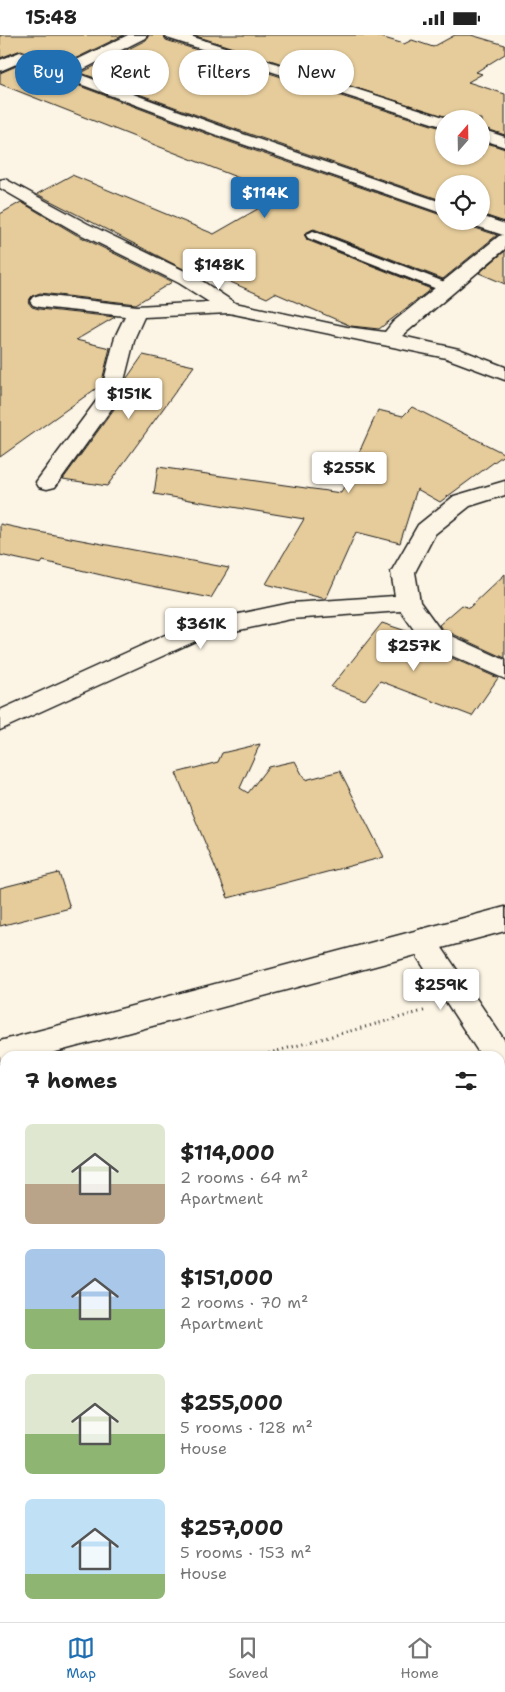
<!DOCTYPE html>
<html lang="en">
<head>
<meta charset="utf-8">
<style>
  body { margin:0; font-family:"Shantell Sans",sans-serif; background:#f2f2f2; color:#222; height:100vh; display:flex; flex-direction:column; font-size:19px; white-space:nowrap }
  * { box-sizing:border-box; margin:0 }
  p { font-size:16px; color:#767676 }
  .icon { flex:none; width:28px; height:28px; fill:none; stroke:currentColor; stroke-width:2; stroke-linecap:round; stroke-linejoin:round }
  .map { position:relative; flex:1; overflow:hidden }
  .sheet { position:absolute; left:0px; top:1016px; width:505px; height:571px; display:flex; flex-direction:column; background:#fff; border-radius:15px 15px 0 0; box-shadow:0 1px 4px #0004 }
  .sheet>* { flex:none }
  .banner { position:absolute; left:15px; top:15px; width:475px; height:45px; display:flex; gap:10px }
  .needle { width:32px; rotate:20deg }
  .tools { position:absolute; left:435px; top:75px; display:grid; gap:10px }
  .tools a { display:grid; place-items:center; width:55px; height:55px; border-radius:50%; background:#fff; box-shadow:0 1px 4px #0004; font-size:25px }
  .price { position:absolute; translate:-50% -42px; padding:0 11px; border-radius:5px; background:#fff; color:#222; font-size:16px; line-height:32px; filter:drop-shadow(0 1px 2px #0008) }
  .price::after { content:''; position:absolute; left:50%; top:30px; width:15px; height:11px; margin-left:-8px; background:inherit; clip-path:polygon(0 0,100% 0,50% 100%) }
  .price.current { background:#1f6fb2; color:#fff }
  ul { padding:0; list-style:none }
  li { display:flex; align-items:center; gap:15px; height:125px; padding:0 25px }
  li span { display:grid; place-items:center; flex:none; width:140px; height:100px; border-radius:8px; color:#555 }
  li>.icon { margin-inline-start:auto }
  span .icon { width:60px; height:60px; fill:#fffc; stroke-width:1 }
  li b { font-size:21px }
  h2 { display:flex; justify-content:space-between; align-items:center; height:60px; padding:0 25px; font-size:21px }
  .pill { padding:0 18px; border-radius:22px; background:#fff; box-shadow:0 1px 4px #0004; font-size:18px; line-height:45px }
  .pill.current { background:#1f6fb2; color:#fff }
  .status { display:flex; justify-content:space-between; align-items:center; height:35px; padding:0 25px; background:#fff; direction:ltr }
  .status svg { height:14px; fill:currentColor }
  .tabs { display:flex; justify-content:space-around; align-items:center; height:70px; border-top:1px solid #e0e0e0; background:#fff; font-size:14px; color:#767676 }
  .tabs a { display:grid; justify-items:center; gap:2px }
  .tabs .current { color:#1f6fb2 }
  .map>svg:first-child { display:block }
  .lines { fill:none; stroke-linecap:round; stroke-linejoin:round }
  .stream { fill:#588790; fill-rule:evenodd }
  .building { fill:#e6cc9b; stroke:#1c1c1c }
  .lane-casing { stroke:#1c1c1c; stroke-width:4 }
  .street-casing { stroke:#1c1c1c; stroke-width:3 }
  .secondary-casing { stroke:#1c1c1c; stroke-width:3 }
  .path-far1 { stroke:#1c1c1c; stroke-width:3; stroke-dasharray:1 4; stroke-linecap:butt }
  .path { stroke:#1c1c1c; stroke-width:4; stroke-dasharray:2 5; stroke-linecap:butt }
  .lane { fill:#fcf5e5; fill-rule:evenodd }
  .street { fill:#fcf5e5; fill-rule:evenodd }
  .secondary { fill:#fcf5e5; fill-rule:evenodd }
</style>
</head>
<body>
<div class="status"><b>15:48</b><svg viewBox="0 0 49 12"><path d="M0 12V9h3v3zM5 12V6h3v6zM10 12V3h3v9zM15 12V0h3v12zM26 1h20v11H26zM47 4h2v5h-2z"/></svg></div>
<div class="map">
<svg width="505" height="1587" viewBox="0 0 505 1587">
  <rect width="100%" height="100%" fill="#fcf5e5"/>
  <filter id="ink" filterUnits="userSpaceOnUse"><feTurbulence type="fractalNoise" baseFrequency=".02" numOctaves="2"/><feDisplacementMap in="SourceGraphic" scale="10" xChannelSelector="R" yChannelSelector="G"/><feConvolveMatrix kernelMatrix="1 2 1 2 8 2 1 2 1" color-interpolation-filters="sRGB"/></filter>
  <g filter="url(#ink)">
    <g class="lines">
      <!-- stream -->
      <g class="stream">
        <path d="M 0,1380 L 5,1382 L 5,1399 L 0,1397 Z"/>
        <path d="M 505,1478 L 505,1497 L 500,1499 L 500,1480 Z"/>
      </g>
    </g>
    <!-- building -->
    <g class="building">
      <path d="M 0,0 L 124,0 L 62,30 L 21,15 L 0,23 Z"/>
      <path d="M 149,0 L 163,0 L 166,5 L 444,94 L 444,121 L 481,121 L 481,106 L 505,114 L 505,187 L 481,179 L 481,149 L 444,149 L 444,166 L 235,94 L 81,38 L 146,5 Z"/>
      <path d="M 193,0 L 374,0 L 404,9 L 412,5 L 433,12 L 455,0 L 471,0 L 505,10 L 505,19 L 476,37 L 482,39 L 468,47 L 505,59 L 505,100 L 481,92 L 481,84 L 452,84 Z"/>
      <path d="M 21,29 L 221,104 L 444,181 L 444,186 L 468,186 L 472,192 L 497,200 L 443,244 L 314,194 L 305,198 L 307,205 L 431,254 L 379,294 L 351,291 L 275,258 L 267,263 L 210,238 L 201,243 L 37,159 L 72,140 L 214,199 L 282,160 L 0,49 L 0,38 Z"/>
      <path d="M 21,167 L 75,199 L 172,247 L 136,269 L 40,258 L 32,261 L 28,267 L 32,272 L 39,274 L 115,282 L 76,305 L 110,313 L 101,350 L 0,422 L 0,179 Z"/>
      <path d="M 505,216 L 505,249 L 479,238 Z"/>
      <path d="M 143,320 L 194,331 L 107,451 L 63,444 L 122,363 L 127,343 Z"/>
      <path d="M 412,372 L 505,419 L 440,467 L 417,454 L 400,508 L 356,497 L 326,564 L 266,549 L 304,484 L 154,459 L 158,432 L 341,458 L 378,375 L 403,381 Z"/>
      <path d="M 0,489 L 23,494 L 229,533 L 211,563 L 122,545 L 43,526 L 41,529 L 0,520 Z"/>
      <path d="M 505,539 L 505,623 L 442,594 L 439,590 L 462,570 L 469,573 Z"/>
      <path d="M 382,588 L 415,599 L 422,610 L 498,643 L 472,681 L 380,646 L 365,665 L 331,652 Z"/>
      <path d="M 260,709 L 240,753 L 248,758 L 268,732 L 295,726 L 305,745 L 340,736 L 384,822 L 228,863 L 176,738 L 218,727 L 222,718 Z"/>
      <path d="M 59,838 L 70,873 L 0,891 L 0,853 Z"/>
    </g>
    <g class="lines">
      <!-- lane casing -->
      <g class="lane-casing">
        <path id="lane" d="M 313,196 L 452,250 L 454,253 L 447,257 L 442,256 L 308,203 L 306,200 Z"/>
      </g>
      <!-- street casing -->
      <g class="street-casing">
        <g id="street">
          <path d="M 128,0 L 147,0 L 145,3 L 76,38 L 234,96 L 444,168 L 444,179 L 222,102 L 21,27 L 0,36 L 0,25 L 20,17 L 62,32 Z"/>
          <path d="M 165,0 L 187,0 L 450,84 L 444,84 L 444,92 L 438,90 L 167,3 Z"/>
          <path d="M 481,94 L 505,102 L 505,112 L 481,104 Z"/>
          <path d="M 5,144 L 88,189 L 193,240 L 235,268 L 347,292 L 385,297 L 393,287 L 499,201 L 503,200 L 473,190 L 470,186 L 481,186 L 481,181 L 505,189 L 505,214 L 402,301 L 459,314 L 505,332 L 505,345 L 446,323 L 229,278 L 144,282 L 135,302 L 120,362 L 55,452 L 47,454 L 39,452 L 36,447 L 100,361 L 115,302 L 125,281 L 40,272 L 33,270 L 30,266 L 33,262 L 40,260 L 137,271 L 209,267 L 179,248 L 76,197 L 0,153 L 0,145 Z"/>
          <path d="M 505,446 L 505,460 L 470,471 L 435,499 L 415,537 L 420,567 L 441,596 L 505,625 L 505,644 L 423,608 L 401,576 L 291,584 L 202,603 L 0,695 L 0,675 L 187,590 L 291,568 L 395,561 L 391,537 L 418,490 L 454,461 Z"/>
          <path d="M 422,894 L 432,898 L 505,1006 L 505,1032 L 500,1034 L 500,1021 L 481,1021 L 412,914 L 407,906 L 412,898 Z"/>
          <path d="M 505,1070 L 505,1102 L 500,1104 L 500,1072 Z"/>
        </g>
      </g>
      <!-- secondary casing -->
      <g class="secondary-casing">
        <path id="secondary" d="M 505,872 L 505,896 L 41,1021 L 5,1021 L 5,1031 L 0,1032 L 0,1006 Z"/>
      </g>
      <!-- path-far1 -->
      <path class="path-far1" d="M 259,1021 L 427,975"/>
      <!-- path -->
      <g class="path">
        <path d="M 0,1095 L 5,1093"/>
        <path d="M 0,1191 L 5,1192"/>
        <path d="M 500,1443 L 505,1441"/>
        <path d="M 500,1549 L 505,1547"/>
        <path d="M 229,1582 L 275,1585 L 303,1582"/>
      </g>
      <!-- lane -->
      <use href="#lane" class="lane"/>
      <!-- street -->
      <use href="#street" class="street"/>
      <!-- secondary -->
      <use href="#secondary" class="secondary"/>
    </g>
  </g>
</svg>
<div class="tools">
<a><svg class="needle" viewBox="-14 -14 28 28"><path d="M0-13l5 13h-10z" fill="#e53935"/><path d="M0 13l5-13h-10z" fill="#767676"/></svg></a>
<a><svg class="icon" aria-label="locate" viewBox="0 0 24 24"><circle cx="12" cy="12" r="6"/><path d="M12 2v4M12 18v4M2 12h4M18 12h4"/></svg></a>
</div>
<b class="price current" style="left:265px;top:184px">$114K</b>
<b class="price" style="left:219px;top:256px">$148K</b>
<b class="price" style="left:129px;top:385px">$151K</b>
<b class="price" style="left:349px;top:459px">$255K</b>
<b class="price" style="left:201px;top:615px">$361K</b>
<b class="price" style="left:414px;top:637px">$257K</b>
<b class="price" style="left:441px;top:976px">$259K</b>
<div class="banner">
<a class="pill current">Buy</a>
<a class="pill">Rent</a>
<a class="pill">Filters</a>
<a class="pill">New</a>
</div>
<section class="sheet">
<h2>7 homes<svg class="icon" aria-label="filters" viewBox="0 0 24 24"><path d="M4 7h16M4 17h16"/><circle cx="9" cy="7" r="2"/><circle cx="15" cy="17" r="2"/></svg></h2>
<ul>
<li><span style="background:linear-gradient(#dfe7d0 60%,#b9a48a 0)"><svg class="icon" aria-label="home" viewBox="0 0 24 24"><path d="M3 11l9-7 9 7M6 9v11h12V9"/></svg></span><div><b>$114,000</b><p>2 rooms · 64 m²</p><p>Apartment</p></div></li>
<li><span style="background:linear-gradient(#a9c7e8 60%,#8fb573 0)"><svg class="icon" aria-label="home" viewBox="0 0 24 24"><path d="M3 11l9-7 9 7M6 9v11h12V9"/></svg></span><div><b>$151,000</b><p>2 rooms · 70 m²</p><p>Apartment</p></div></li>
<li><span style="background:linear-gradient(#dfe7d0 60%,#8fb573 0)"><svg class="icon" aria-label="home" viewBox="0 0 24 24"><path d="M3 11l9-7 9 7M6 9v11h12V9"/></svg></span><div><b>$255,000</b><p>5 rooms · 128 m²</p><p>House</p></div></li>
<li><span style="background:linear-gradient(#bfe0f5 75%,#8fb573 0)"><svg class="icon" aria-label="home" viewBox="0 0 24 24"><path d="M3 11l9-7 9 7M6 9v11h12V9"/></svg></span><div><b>$257,000</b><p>5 rooms · 153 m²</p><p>House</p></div></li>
</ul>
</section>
</div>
<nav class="tabs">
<a class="current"><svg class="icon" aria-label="map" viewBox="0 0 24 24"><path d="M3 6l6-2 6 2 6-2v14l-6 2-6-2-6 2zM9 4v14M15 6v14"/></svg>Map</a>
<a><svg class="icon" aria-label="saved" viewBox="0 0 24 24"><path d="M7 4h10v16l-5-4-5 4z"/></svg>Saved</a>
<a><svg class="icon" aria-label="home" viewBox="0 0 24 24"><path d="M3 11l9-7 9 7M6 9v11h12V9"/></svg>Home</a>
</nav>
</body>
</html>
